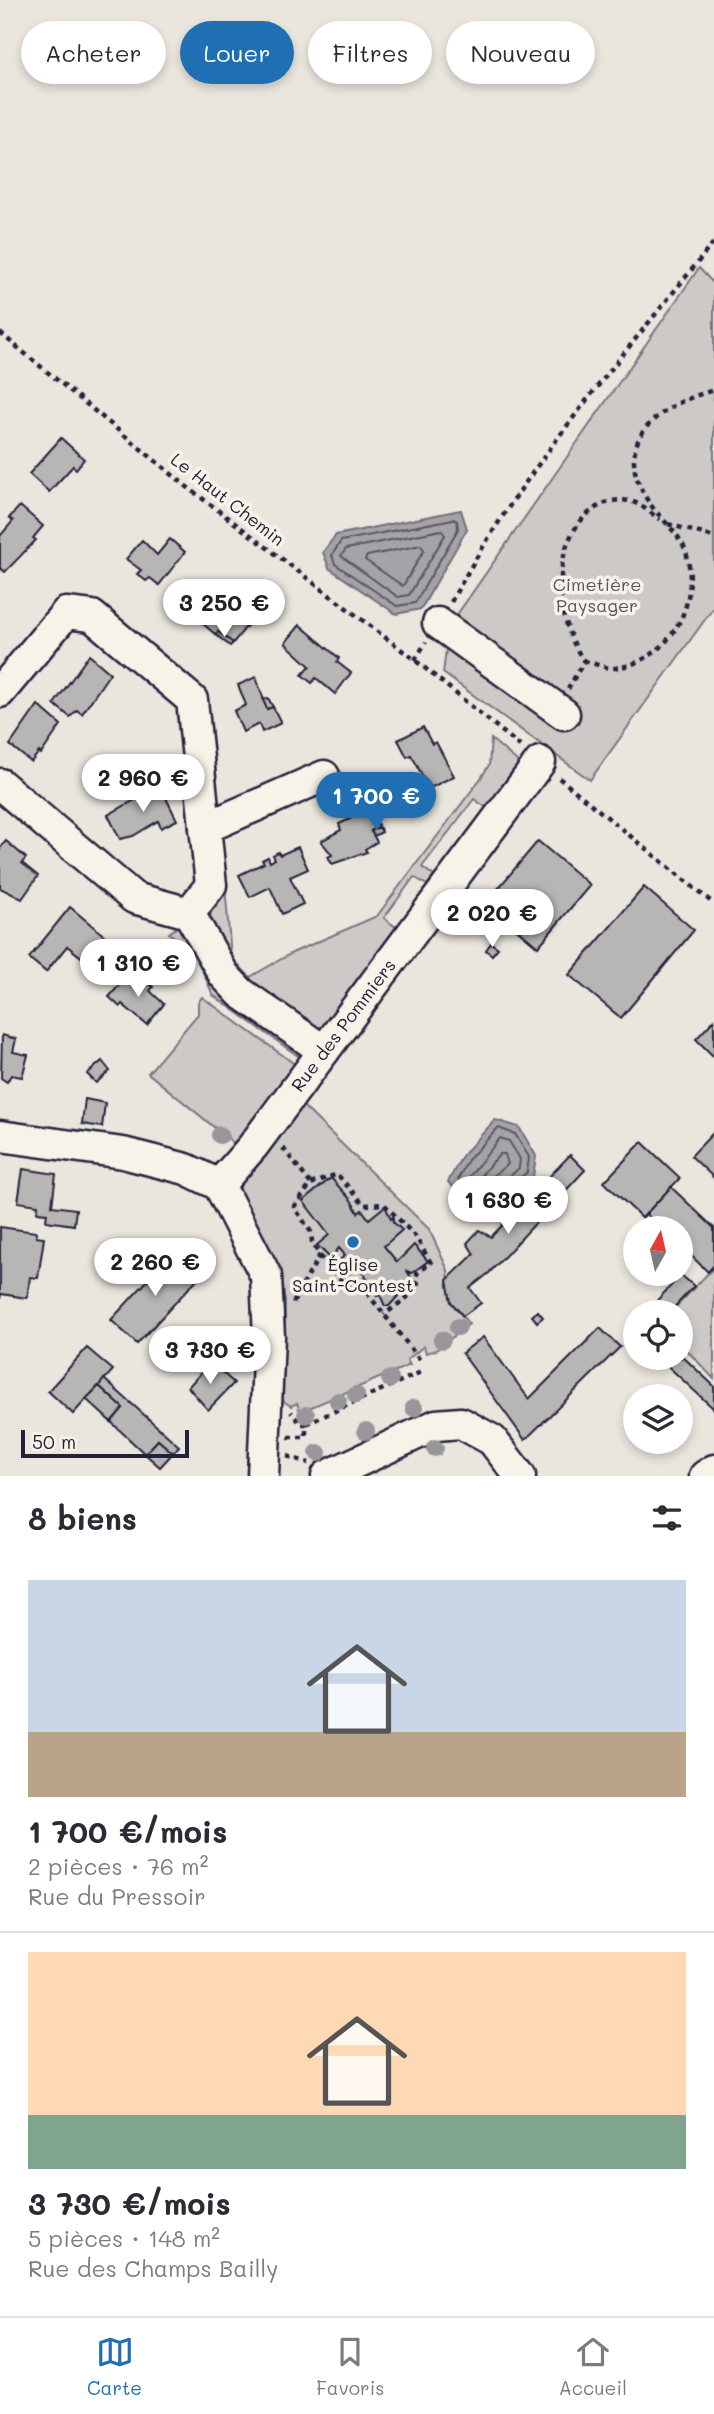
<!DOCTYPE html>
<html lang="fr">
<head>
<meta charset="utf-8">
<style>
  body { margin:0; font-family:Mali,sans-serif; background:#f7f7f7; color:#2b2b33; height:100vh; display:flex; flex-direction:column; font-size:26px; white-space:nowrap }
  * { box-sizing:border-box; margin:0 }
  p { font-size:23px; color:#7c7c81 }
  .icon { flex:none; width:38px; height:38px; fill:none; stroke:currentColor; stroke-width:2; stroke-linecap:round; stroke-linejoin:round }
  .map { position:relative; height:1476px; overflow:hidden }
  .details { display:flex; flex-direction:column; background:#fff; flex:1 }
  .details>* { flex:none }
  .banner { position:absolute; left:21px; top:21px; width:672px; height:63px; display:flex; gap:14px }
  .needle { width:46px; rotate:8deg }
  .fabs { position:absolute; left:623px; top:1216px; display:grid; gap:14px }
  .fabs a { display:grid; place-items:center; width:70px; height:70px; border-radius:50%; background:#fff; box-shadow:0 4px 10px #0003; font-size:35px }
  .scale { position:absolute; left:21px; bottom:18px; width:168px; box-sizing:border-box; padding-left:7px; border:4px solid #22223b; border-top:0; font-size:19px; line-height:24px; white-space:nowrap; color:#22223b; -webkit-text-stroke:5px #f7f3e8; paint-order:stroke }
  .price { position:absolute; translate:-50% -60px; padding:0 16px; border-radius:24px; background:#fff; color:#222; font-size:23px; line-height:46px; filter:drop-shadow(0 2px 4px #0008) }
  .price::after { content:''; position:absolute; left:50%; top:42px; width:21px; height:16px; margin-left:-10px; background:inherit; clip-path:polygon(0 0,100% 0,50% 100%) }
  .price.selected { background:#1f6fb2; color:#fff }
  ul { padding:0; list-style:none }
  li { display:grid; align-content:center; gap:14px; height:371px; padding:0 28px }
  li+li { border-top:2px solid #e1e1e2 }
  li span { display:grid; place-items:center; height:217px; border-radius:0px; color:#555 }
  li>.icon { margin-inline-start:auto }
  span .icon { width:126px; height:126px; fill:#fffc; stroke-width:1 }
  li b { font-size:30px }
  h2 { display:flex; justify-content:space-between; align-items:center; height:84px; padding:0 28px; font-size:30px }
  .tag { padding:0 24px; border-radius:32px; background:#fff; box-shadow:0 4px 10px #0003; font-size:24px; line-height:63px }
  .tag.selected { background:#1f6fb2; color:#fff }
  .dock { display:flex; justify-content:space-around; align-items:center; height:98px; border-top:2px solid #e1e1e2; background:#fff; font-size:19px; color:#7c7c81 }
  .dock a { display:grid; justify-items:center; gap:4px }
  .dock .selected { color:#1f6fb2 }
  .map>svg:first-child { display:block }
  .green { fill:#cdc9c6; stroke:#787680; stroke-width:2 }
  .water { fill:#a6a3a6; stroke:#716f7b; stroke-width:2 }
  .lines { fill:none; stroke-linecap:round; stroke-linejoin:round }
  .shore { stroke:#575666; stroke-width:2 }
  .building { fill:#b8b6b5; stroke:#22223b; stroke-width:2 }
  .minor-casing { stroke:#22223b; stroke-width:35 }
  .path { stroke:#22223b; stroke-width:4.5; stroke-dasharray:5 5; stroke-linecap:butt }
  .minor { stroke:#f7f3e8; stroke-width:30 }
  .tree { fill:#98969b }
  .poi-dot { fill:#1f6fb2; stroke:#f7f3e8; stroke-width:2.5 }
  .labels { text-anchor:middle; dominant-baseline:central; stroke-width:7; stroke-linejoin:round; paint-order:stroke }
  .street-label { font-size:18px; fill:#22223b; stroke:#f7f3e8 }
  .park-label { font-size:18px; fill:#555465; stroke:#f7f3e8 }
  .poi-label { font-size:18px; fill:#22223b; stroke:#f7f3e8 }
</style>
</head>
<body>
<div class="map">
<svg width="714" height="1476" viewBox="0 0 714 1476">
  <rect width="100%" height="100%" fill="#eae6de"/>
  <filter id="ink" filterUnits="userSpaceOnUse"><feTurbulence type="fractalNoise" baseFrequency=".0143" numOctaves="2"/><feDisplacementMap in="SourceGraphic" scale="14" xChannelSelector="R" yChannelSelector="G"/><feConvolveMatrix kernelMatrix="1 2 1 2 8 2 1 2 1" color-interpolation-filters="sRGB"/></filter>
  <g filter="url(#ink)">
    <!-- green -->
    <g class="green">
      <path d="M 699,268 L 714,284 L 714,607 L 590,780 L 443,673 L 449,626 Z"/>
      <path d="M 491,739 L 517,761 L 517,776 L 487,808 L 474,799 L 422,867 L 434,876 L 427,885 L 414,877 L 384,918 L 397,928 L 324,1026 L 316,1029 L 236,973 L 210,920 L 221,837 L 231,957 L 250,977 L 292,953 L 377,916 L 481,778 L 489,765 Z"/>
      <path d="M 180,925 L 296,1046 L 298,1056 L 213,995 L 195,954 L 169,933 Z"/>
      <path d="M 202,997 L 296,1065 L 236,1145 L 148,1073 L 198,1014 L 198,1003 Z"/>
      <path d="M 302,1105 L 429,1229 L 448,1270 L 451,1302 L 469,1324 L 436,1350 L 426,1353 L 424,1346 L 407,1360 L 410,1365 L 300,1412 L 297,1403 L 291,1406 L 282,1400 L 285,1301 L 275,1267 L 240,1199 L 240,1182 Z"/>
      <path d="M 714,1267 L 714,1379 L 681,1344 L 681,1312 L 671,1312 Z"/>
    </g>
    <!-- water -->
    <g class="water">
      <path d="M 461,510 L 467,529 L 421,609 L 396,614 L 329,568 L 323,552 L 336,535 Z"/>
      <path d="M 495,1120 L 519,1127 L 536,1156 L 533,1177 L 498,1209 L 478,1210 L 448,1182 L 462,1156 Z"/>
    </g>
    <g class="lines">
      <!-- shore -->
      <g class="shore">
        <path d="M 453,519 L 457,521 L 458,529 L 415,603 L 397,606 L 335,564 L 332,555 L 341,541 Z"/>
        <path d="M 441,530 L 445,535 L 409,595 L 398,597 L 341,556 L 346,549 Z"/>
        <path d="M 421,545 L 424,550 L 403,586 L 365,560 L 367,556 Z"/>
        <path d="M 498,1128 L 515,1134 L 529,1157 L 527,1172 L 496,1201 L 481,1203 L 458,1179 L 468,1160 Z"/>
        <path d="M 500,1138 L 509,1141 L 520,1159 L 519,1168 L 492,1193 L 485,1194 L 469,1177 Z"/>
        <path d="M 500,1154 L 505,1154 L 508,1164 L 486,1181 L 482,1174 Z"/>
      </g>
    </g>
    <!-- building -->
    <g class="building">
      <path d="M 61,438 L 84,459 L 76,469 L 73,466 L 49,492 L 29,474 Z"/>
      <path d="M 20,506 L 43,526 L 33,538 L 36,540 L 5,572 L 0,568 L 0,536 L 13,521 L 9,518 Z"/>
      <path d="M 170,539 L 185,552 L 159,585 L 150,578 L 146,581 L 137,574 L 141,570 L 126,559 L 142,540 L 157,555 Z"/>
      <path d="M 204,590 L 228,610 L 235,603 L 243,609 L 240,613 L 250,622 L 233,643 L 218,632 L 215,634 L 190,613 Z"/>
      <path d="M 242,610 L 253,619 L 250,622 L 240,613 Z"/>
      <path d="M 300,625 L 339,658 L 337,662 L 351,673 L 335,694 L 316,678 L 312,683 L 302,675 L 310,666 L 285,643 Z"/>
      <path d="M 218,632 L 233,643 L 230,646 L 215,634 Z"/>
      <path d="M 89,655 L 110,673 L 82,714 L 77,710 L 70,717 L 54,704 Z"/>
      <path d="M 256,677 L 267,709 L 273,707 L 281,723 L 262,732 L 259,724 L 243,732 L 234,711 L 246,705 L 238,685 Z"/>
      <path d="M 268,698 L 273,707 L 267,709 L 263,700 Z"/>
      <path d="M 38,705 L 61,725 L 41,754 L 39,752 L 31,762 L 10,745 Z"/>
      <path d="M 423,727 L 432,744 L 436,742 L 454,776 L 428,789 L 417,765 L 411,755 L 407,757 L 398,740 Z"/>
      <path d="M 160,786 L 177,820 L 161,828 L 158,821 L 133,836 L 120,839 L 108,815 Z"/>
      <path d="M 371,809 L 379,827 L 371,831 L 377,842 L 365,849 L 367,852 L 332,864 L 328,857 L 332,855 L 321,841 L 341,830 L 339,824 Z"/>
      <path d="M 379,827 L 382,832 L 374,836 L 371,831 Z"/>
      <path d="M 6,841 L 26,858 L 22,863 L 38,876 L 22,899 L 0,888 L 0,848 Z"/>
      <path d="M 538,841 L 590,885 L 538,947 L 486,903 Z"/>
      <path d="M 298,847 L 308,869 L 290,877 L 303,904 L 282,914 L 270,887 L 250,897 L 239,875 L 264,863 L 262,860 L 268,857 L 270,862 L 275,859 L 273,855 L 278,852 L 280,855 Z"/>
      <path d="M 644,887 L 694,930 L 621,1018 L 569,975 Z"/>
      <path d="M 70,907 L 107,938 L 89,963 L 67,946 L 46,972 L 29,958 Z"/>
      <path d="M 491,943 L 498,948 L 492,955 L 486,950 Z"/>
      <path d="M 126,977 L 137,986 L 143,979 L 153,987 L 150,991 L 164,1004 L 147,1025 L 122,1004 L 120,1007 L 109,997 Z"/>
      <path d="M 714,1020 L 714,1057 L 696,1039 Z"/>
      <path d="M 2,1035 L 16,1039 L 13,1052 L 28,1055 L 22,1077 L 11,1075 L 7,1082 L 1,1078 Z"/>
      <path d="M 102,1061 L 110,1071 L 96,1083 L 87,1074 Z"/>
      <path d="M 85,1099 L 105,1103 L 102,1127 L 82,1124 Z"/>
      <path d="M 714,1132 L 714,1178 L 691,1156 Z"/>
      <path d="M 642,1142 L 680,1178 L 642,1218 L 604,1182 Z"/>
      <path d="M 570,1155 L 585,1170 L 489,1273 L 470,1288 L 481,1303 L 463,1316 L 451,1302 L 447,1280 L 474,1254 L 467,1243 L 479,1230 L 491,1237 Z"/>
      <path d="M 23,1169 L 56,1174 L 52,1206 L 76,1209 L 74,1225 L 46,1221 L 47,1213 L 37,1212 L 38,1205 L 18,1202 Z"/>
      <path d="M 331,1178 L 351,1200 L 358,1213 L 362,1210 L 369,1219 L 385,1206 L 391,1219 L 393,1217 L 393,1222 L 402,1230 L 384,1246 L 397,1262 L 414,1245 L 428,1261 L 412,1273 L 407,1271 L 416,1285 L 399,1295 L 389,1306 L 385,1306 L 380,1295 L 377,1296 L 378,1292 L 373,1286 L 371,1288 L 366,1277 L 364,1279 L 365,1275 L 358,1267 L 345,1277 L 335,1265 L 345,1255 L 339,1248 L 330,1258 L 317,1245 L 329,1235 L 303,1201 Z"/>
      <path d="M 671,1187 L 714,1228 L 714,1265 L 708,1272 L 681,1246 L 681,1228 L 662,1228 L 646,1214 Z"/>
      <path d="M 0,1227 L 36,1232 L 36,1237 L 44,1238 L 38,1278 L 30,1277 L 27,1298 L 1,1294 L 0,1299 Z"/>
      <path d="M 173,1253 L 199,1277 L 137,1344 L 111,1320 Z"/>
      <path d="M 681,1275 L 694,1286 L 670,1312 L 646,1312 Z"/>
      <path d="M 538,1311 L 543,1317 L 537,1322 L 532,1316 Z"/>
      <path d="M 600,1328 L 620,1347 L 525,1440 L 462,1353 L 483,1337 L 529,1399 Z"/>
      <path d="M 87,1348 L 113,1370 L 73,1414 L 48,1391 Z"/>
      <path d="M 681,1355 L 714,1386 L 714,1409 L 659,1358 L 681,1358 Z"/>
      <path d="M 211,1362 L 234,1383 L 208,1410 L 188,1387 Z"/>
      <path d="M 104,1379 L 179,1446 L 173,1453 L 158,1440 L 145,1454 L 111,1422 L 123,1408 L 99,1386 Z"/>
      <path d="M 99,1386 L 123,1408 L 111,1422 L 86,1399 Z"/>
      <path d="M 158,1440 L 173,1453 L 160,1467 L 145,1454 Z"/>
    </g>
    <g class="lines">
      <!-- minor casing -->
      <g class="minor-casing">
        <g id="minor">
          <path d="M 438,623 L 564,714"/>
          <path d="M 0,692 L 66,613 L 92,616 L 192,700 L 211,885 L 189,913"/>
          <path d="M 0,784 L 134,898 L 189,913 L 224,975 L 241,993 L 324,1051"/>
          <path d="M 205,828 L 324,776"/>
          <path d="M 0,1136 L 123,1153 L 186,1169 L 219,1185 L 266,1276 L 269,1337 L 263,1476"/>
          <path d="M 219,1185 L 253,1146 L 540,762"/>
          <path d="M 327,1476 L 436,1425 L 461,1423 L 492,1440 L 520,1476"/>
          <path d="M 705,1476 L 714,1470"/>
        </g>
      </g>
      <!-- path -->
      <g class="path">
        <path d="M 0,333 L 186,486 L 415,660 L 520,746"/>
        <path d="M 668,524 L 714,537"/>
        <path d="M 451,602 C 522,471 621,358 714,242"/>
        <path d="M 415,660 L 426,642"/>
        <path d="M 584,661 C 594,663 606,669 615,668 C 671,661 701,602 686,552 C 680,533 659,518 648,501 C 609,441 658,405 714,390"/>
        <path d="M 568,689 L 584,661 C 554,619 548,537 597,507 C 607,501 622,498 633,502 C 642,505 652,514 660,520"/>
        <path d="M 559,778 L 714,904"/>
        <path d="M 283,1148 L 311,1184 L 294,1207 L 311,1232 L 312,1242 L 320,1256 L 346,1286 L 356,1279 L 420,1360"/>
        <path d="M 311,1184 L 337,1174 L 364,1205 L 384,1204 L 416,1237 L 431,1263 L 417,1273 L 418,1289 L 384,1315"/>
        <path d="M 293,1303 L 323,1249"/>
        <path d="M 306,1424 L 421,1372"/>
        <path d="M 288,1437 L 306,1437 L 306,1424 L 301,1424 L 291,1412"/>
        <path d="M 287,1456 L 309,1463"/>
      </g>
      <!-- minor -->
      <use href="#minor" class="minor"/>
    </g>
    <!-- trees -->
    <g class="tree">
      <circle cx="220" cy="1135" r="9"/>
      <circle cx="458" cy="1327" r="9"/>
      <circle cx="442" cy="1340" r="9"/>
      <circle cx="390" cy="1379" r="9"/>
      <circle cx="356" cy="1395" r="9"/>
      <circle cx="338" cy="1401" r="9"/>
      <circle cx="414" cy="1408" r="9"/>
      <circle cx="306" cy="1415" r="9"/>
      <circle cx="366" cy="1431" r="9"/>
      <circle cx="435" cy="1448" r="9"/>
      <circle cx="318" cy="1453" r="9"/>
    </g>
  </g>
  <!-- markers -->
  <circle class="poi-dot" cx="353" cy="1242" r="7"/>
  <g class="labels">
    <!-- street labels -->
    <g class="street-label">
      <text transform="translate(228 499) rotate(38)">Le Haut Chemin</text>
      <text transform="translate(343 1025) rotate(-53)">Rue des Pommiers</text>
    </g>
    <!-- park labels -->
    <g class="park-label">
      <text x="597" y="584">Cimetière<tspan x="597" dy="21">Paysager</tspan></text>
    </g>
    <!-- poi labels -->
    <g class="poi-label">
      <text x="353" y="1264">Église<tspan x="353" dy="21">Saint-Contest</tspan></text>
    </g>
  </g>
</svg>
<div class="fabs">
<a><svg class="needle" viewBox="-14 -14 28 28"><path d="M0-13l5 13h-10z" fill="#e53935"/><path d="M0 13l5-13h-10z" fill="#7c7c81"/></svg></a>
<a><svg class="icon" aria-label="locate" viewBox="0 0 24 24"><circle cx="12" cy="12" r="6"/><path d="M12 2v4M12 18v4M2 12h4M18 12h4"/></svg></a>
<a><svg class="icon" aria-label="layers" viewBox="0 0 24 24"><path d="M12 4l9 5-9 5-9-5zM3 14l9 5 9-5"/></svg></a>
</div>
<div class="scale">50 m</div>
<b class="price" style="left:224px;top:639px">3 250 €</b>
<b class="price" style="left:143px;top:814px">2 960 €</b>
<b class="price selected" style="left:376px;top:832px">1 700 €</b>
<b class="price" style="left:492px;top:949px">2 020 €</b>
<b class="price" style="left:138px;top:999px">1 310 €</b>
<b class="price" style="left:508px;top:1236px">1 630 €</b>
<b class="price" style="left:155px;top:1298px">2 260 €</b>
<b class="price" style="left:210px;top:1386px">3 730 €</b>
<div class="banner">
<a class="tag">Acheter</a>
<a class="tag selected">Louer</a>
<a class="tag">Filtres</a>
<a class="tag">Nouveau</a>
</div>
</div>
<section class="details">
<h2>8 biens<svg class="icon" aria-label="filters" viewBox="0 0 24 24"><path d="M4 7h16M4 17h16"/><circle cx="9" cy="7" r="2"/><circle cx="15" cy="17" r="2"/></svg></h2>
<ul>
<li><span style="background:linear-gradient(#c9d6e8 70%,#b9a48a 0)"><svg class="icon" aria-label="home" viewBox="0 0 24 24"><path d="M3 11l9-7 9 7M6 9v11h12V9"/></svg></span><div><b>1 700 €/mois</b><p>2 pièces · 76 m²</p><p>Rue du Pressoir</p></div></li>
<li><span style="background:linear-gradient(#ffd9b3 75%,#7fa58c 0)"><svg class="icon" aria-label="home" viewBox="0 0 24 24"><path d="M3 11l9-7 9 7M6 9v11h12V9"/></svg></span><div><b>3 730 €/mois</b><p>5 pièces · 148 m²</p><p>Rue des Champs Bailly</p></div></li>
</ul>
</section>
<nav class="dock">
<a class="selected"><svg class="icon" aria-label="map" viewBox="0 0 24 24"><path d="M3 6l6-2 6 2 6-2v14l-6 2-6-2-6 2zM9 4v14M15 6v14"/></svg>Carte</a>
<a><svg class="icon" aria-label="saved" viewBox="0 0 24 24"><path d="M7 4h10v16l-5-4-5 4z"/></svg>Favoris</a>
<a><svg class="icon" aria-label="home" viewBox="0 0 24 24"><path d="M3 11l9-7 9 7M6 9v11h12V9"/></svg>Accueil</a>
</nav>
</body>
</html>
